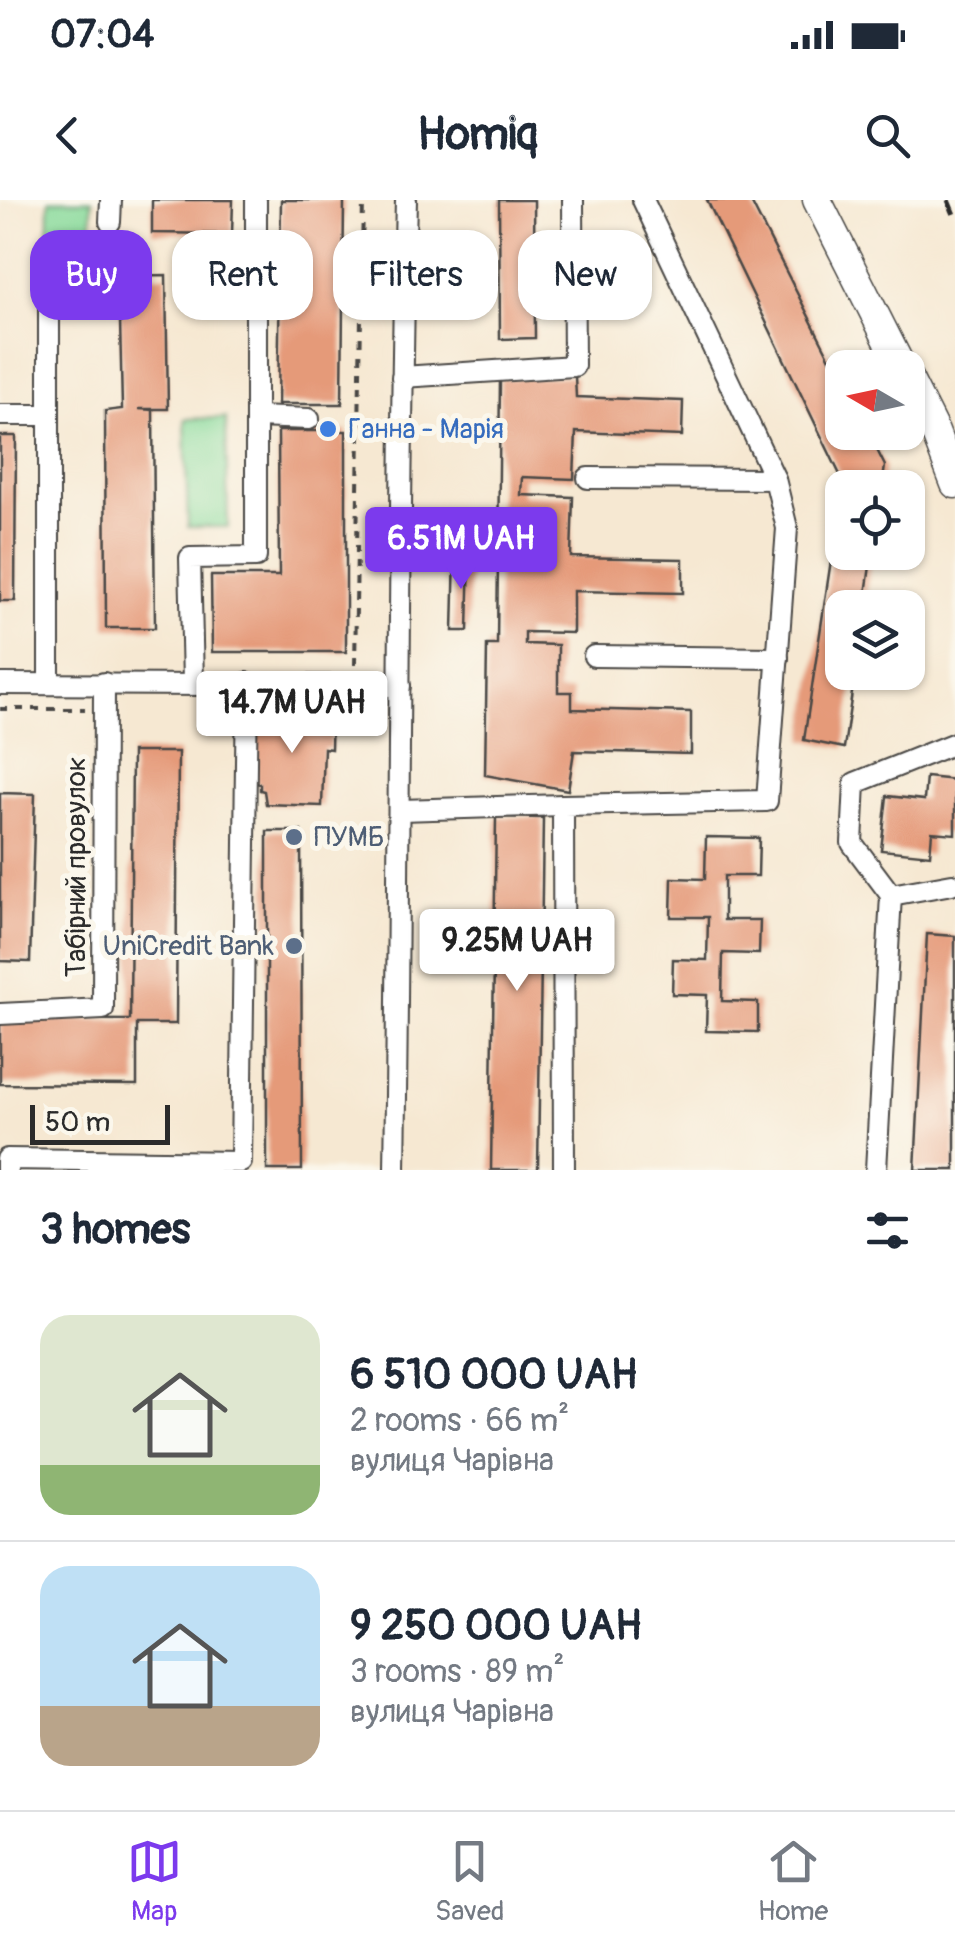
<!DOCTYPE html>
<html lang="en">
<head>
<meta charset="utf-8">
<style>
  body { margin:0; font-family:Pangolin,sans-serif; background:#f2f2f3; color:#1f2937; height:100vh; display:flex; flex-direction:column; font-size:38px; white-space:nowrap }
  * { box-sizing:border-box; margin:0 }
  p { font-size:32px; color:#747a83 }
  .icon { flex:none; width:55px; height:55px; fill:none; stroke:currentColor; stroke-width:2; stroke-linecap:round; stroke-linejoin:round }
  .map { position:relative; height:970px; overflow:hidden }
  .side { display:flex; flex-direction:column; background:#fff; flex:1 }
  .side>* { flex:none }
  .banner { position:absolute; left:30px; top:30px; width:895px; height:90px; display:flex; gap:20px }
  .needle { width:65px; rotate:279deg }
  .controls { position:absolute; left:825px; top:150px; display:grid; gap:20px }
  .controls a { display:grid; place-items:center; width:100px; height:100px; border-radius:20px; background:#fff; box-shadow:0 2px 8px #0004; font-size:50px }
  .scale { position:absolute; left:30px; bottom:25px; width:140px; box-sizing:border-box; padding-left:10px; border:5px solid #2b2b2b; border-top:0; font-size:28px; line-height:35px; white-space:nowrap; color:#2b2b2b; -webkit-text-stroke:8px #fbf7ec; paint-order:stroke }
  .price { position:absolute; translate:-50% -85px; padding:0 22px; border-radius:10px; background:#fff; color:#222; font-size:32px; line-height:65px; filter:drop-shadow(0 2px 5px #0008) }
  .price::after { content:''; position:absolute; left:50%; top:60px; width:30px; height:22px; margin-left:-15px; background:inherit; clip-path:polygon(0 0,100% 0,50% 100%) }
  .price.selected { background:#7c3aed; color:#fff }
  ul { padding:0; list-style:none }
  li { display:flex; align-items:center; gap:30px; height:250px; padding:0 40px }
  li+li { border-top:2px solid #e0e1e3 }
  li span { display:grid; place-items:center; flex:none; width:280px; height:200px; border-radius:30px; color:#555 }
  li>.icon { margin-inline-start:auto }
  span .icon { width:120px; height:120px; fill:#fffc; stroke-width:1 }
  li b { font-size:42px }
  h2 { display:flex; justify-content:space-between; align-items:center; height:120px; padding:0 40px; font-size:42px }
  .tag { padding:0 35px; border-radius:30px; background:#fff; box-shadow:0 2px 8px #0004; font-size:35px; line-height:90px }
  .tag.selected { background:#7c3aed; color:#fff }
  .status { display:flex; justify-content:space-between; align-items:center; height:70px; padding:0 50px; background:#fff; direction:ltr }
  .status svg { height:28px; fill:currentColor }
  header { display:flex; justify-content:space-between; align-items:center; height:130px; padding:0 40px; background:#fff; font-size:45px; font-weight:700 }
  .dock { display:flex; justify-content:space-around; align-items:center; height:140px; border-top:2px solid #e0e1e3; background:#fff; font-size:28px; color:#747a83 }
  .dock a { display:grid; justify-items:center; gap:5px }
  .dock .selected { color:#7c3aed }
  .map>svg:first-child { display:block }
  .green { fill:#89da9b; stroke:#5a8263; stroke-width:2.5 }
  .building { fill:#e59a79 }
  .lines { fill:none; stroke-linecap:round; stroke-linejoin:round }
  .minor-casing { stroke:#494744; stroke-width:24 }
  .major-casing { stroke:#494744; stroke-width:31 }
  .path { stroke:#494744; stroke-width:4; stroke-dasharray:8 8; stroke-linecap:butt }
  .minor { stroke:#fff; stroke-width:20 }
  .major { stroke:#fff; stroke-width:28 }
  .rail { stroke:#2b2b2b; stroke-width:5; stroke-dasharray:15 8; stroke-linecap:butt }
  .shop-dot { fill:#3f7fe0; stroke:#fbf7ec; stroke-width:4 }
  .service-dot { fill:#5c6f8a; stroke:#fbf7ec; stroke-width:4 }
  .labels { text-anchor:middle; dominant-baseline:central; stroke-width:10; stroke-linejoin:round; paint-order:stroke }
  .shop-label { font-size:28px; fill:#366cbe; stroke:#fbf7ec; text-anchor:start }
  .service-label { font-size:28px; fill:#4e5e75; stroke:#fbf7ec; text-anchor:start }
  .street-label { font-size:28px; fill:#2b2b2b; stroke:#fbf7ec }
</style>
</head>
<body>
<div class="status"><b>07:04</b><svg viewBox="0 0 49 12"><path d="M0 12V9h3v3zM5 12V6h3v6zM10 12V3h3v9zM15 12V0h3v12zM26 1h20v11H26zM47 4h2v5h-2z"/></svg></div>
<header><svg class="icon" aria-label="back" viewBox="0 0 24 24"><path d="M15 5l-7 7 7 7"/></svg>Homiq<svg class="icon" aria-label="search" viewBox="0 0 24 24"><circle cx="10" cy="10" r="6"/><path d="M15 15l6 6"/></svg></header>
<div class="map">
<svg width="955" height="970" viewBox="0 0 955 970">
  <rect width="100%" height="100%" fill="#fbf7ec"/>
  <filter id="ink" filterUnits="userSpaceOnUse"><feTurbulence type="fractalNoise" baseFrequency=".01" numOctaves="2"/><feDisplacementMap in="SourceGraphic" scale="20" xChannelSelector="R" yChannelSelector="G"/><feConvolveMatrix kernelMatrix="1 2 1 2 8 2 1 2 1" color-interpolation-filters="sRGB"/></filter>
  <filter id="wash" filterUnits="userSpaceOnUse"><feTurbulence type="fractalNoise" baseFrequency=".0048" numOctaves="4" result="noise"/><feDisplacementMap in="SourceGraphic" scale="40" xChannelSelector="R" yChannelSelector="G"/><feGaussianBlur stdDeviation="2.25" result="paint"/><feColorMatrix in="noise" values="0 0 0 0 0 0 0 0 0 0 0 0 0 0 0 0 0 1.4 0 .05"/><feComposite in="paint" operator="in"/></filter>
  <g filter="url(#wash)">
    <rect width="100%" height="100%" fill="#f6e8d2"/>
    <!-- green -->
    <g class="green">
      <path d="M 49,0 L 92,0 L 91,83 L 48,82 Z"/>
      <path d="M 226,218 L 228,327 L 188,327 L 185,219 Z"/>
    </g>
    <g id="blocks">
      <!-- building -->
      <g class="building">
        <path d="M 152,0 L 233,0 L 232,34 L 152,33 Z"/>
        <path d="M 281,0 L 344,0 L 342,204 L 278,204 Z"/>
        <path d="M 499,0 L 534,0 L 535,138 L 500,139 Z"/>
        <path d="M 707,0 L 750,0 L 842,182 L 842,232 L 868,232 L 885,266 L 882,288 L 842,288 L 843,281 Z"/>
        <path d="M 166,75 L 168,209 L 139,209 L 153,210 L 155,428 L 106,428 L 105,211 L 122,209 L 119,76 Z"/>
        <path d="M 575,176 L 576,197 L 683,201 L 682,236 L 576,232 L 574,279 L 522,277 L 521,295 L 573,297 L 571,357 L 683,359 L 683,393 L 573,391 L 573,433 L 525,432 L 525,444 L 558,445 L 558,492 L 572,492 L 572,509 L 691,512 L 691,554 L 574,551 L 568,590 L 485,575 L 487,445 L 497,445 L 500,179 Z"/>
        <path d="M 278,231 L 346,231 L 346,452 L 212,452 L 211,376 L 279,376 Z"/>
        <path d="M 0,236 L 16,236 L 15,401 L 0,401 Z"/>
        <path d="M 840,300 L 842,352 L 872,352 L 864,408 L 842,408 L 842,472 L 855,472 L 844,548 L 804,540 Z"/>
        <path d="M 455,352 L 470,353 L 468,431 L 453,431 Z"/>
        <path d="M 256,510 L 332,512 L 331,549 L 324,548 L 322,606 L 266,604 L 264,591 L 260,590 L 260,584 L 256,583 Z"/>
        <path d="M 132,552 L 178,552 L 176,824 L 137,824 L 137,885 L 0,884 L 0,819 L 130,820 Z"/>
        <path d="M 926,577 L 955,580 L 955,634 L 932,632 L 930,655 L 881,650 L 887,596 L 924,600 Z"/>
        <path d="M 0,593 L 35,594 L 30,762 L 0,761 Z"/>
        <path d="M 496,617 L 543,618 L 538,970 L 491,970 Z"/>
        <path d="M 267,631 L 301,631 L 302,970 L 267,970 Z"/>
        <path d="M 706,637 L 759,638 L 758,676 L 724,676 L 724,720 L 760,720 L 759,754 L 723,753 L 722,801 L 758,802 L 758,832 L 706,831 L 707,795 L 672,794 L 673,759 L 707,760 L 708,717 L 671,717 L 672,678 L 705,679 Z"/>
        <path d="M 927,734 L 955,736 L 955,970 L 915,970 Z"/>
      </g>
    </g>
  </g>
  <g filter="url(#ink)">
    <use href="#blocks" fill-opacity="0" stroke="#494744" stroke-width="2.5"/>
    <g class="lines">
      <!-- minor casing -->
      <g class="minor-casing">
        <g id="minor">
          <path d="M 110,22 L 111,0"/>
          <path d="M 49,103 L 49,483"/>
          <path d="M 402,177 L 574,166 L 573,0"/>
          <path d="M 0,215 L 47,215"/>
          <path d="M 256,217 L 309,219"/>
          <path d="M 588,278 L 775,279"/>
          <path d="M 594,456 L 778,458"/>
          <path d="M 193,482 L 190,358 L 256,357 L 256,0"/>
          <path d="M 0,484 L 400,486"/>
          <path d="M 401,610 L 563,605"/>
          <path d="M 891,695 L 952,684"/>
          <path d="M 0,814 L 103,809 L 104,483"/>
          <path d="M 7,970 L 7,959 L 241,962 L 247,483"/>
          <path d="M 395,970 C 400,647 398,323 406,0"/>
          <path d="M 564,970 L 563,605 L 767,601 L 787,328 L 775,279 L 643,0"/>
          <path d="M 876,970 L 891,695 L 852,643 L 855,583 L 955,543"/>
        </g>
      </g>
      <!-- major casing -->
      <g class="major-casing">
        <g id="major">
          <path d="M 817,0 L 902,168"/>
          <path d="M 908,178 L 935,232 L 955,284"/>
        </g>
      </g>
      <!-- path -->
      <g class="path">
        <path d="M 355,465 L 363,0"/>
        <path d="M 0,509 L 85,509"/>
      </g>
      <!-- minor -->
      <use href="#minor" class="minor"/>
      <!-- major -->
      <use href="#major" class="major"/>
      <!-- rail -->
      <path class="rail" d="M 948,0 L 955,17"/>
    </g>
  </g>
  <!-- markers -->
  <circle class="shop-dot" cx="328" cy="229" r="10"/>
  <g class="service-dot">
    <circle cx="294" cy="637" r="10"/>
    <circle cx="294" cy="746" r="10"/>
  </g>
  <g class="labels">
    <!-- shop labels -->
    <g class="shop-label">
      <text x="348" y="229">Ганна - Марія</text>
    </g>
    <!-- service labels -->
    <g class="service-label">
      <text x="314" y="637">ПУМБ</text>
      <text x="274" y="746" text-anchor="end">UniCredit Bank</text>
    </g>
    <!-- street labels -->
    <g class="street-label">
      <text transform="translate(76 667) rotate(-90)">Табірний провулок</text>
    </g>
  </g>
</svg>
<div class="controls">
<a><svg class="needle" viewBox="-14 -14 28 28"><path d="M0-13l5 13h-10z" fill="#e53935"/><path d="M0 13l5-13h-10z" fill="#747a83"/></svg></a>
<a><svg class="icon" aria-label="locate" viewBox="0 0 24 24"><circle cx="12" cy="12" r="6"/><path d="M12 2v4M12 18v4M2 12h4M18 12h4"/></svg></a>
<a><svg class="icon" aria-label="layers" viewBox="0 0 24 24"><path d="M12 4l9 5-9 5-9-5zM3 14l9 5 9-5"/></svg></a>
</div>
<div class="scale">50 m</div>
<b class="price selected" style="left:461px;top:392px">6.51M UAH</b>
<b class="price" style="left:292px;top:556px">14.7M UAH</b>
<b class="price" style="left:517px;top:794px">9.25M UAH</b>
<div class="banner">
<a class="tag selected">Buy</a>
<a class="tag">Rent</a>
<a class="tag">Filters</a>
<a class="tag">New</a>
</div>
</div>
<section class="side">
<h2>3 homes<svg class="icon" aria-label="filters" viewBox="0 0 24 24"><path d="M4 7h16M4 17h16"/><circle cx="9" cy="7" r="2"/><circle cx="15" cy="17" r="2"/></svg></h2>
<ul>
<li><span style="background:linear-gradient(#dfe7d0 75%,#8fb573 0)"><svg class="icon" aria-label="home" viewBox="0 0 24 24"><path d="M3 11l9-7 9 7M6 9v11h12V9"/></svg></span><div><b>6 510 000 UAH</b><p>2 rooms · 66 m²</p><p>вулиця Чарівна</p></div></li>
<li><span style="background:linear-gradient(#bfe0f5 70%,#b9a48a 0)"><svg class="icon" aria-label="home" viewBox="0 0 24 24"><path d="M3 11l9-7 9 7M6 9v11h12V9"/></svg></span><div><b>9 250 000 UAH</b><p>3 rooms · 89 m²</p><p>вулиця Чарівна</p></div></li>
</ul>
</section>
<nav class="dock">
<a class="selected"><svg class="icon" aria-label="map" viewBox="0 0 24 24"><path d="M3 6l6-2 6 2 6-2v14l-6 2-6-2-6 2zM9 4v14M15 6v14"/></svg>Map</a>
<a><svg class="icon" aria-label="saved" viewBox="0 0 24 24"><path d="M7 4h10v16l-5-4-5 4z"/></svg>Saved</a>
<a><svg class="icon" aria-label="home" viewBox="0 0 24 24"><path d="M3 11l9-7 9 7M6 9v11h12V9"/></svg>Home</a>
</nav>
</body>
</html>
